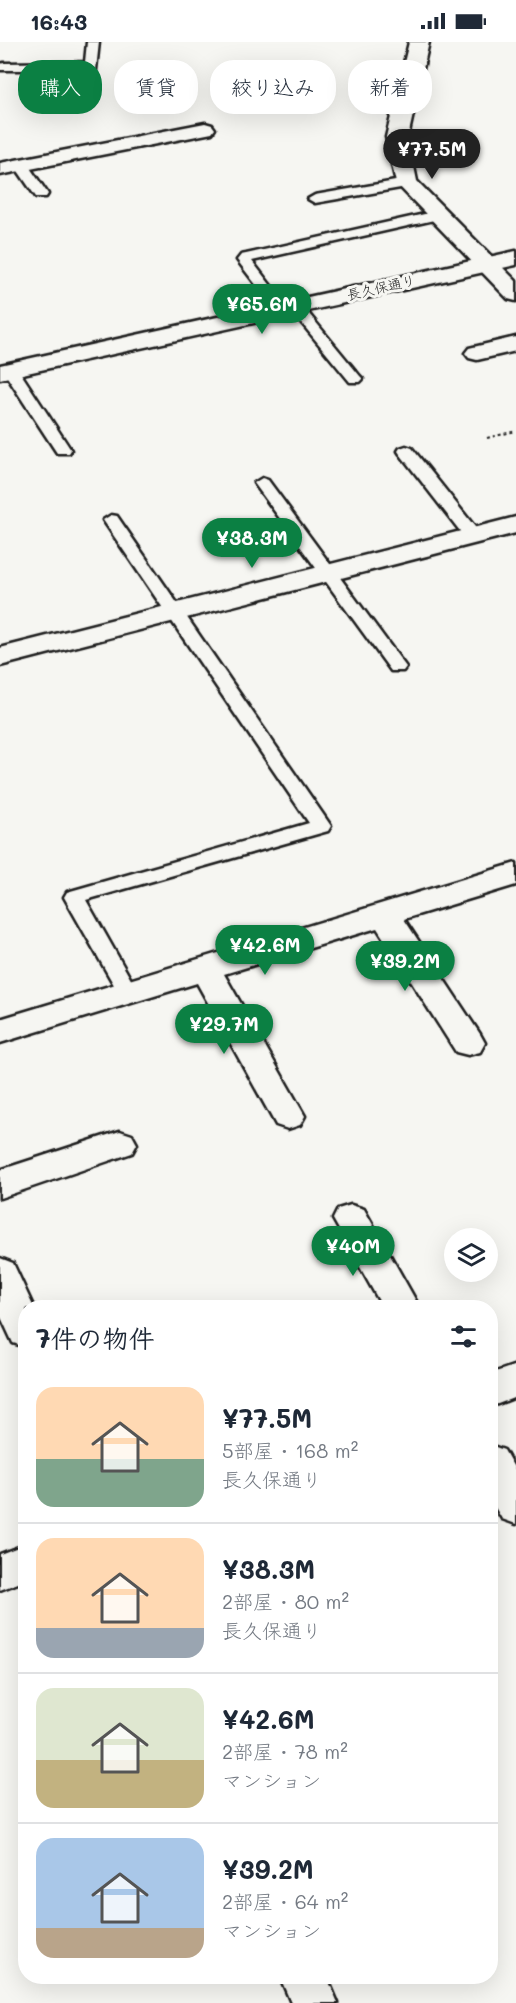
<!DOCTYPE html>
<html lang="ja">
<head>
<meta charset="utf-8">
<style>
  body { margin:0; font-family:Mali,"Klee One",sans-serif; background:#f2f2f3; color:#1f2937; height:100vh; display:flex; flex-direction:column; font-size:22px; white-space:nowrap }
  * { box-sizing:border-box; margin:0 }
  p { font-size:20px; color:#747a83 }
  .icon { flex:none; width:33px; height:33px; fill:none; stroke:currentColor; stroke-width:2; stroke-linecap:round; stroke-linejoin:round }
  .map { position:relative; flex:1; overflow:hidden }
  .panel { position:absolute; left:18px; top:1258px; width:480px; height:684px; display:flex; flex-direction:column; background:#fff; border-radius:24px; box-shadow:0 6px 24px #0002 }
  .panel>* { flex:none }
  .banner { position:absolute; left:18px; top:18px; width:480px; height:54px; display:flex; gap:12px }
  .fabs { position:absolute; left:444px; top:1186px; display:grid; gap:12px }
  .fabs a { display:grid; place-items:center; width:54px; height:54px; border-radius:50%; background:#fff; box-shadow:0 6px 24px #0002; font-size:30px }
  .price { position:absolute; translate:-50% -51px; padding:0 14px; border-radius:21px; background:#0b8043; color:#fff; font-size:20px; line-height:39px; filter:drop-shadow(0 2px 3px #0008) }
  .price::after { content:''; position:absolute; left:50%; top:36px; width:18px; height:14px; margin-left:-9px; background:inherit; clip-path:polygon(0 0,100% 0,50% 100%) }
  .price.on { background:#222; color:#fff }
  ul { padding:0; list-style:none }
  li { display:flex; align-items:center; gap:18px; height:150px; padding:0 18px }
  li+li { border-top:2px solid #e0e1e3 }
  li span { display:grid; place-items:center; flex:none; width:168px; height:120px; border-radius:18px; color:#555 }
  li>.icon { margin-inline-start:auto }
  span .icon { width:72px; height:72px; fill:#fffc; stroke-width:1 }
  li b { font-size:26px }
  h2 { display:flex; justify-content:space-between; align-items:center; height:72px; padding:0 18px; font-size:26px }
  .chip { padding:0 21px; border-radius:24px; background:#fff; box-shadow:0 6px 24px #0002; font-size:21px; line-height:54px }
  .chip.on { background:#0b8043; color:#fff }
  .status { display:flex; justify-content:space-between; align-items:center; height:42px; padding:0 30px; background:#fff; direction:ltr }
  .status svg { height:16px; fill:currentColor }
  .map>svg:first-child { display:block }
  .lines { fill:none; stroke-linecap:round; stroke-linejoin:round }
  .lane-casing { stroke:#1c1c1c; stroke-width:5 }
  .street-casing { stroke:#1c1c1c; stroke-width:5 }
  .secondary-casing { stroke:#1c1c1c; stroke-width:5 }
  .path { stroke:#1c1c1c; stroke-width:2; stroke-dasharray:3 3; stroke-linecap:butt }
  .lane { fill:#f6f6f2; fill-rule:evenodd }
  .street { fill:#f6f6f2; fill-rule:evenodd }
  .secondary { fill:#f6f6f2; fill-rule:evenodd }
  .labels { text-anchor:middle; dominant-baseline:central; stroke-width:6; stroke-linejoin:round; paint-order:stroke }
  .far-street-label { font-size:14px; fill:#1c1c1c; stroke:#f6f6f2 }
</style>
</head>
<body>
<div class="status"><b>16:43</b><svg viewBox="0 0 49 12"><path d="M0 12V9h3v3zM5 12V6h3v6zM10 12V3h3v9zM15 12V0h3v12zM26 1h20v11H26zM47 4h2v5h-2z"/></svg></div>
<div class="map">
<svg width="516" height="1961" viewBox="0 0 516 1961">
  <rect width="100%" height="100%" fill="#f6f6f2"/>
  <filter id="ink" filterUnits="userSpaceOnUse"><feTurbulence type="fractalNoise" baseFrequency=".0167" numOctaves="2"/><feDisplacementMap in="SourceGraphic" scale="12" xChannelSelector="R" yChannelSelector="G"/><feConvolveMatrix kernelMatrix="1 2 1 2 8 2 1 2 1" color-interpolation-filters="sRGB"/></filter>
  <g filter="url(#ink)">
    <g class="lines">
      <!-- lane casing -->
      <g class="lane-casing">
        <g id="lane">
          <path d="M 87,0 L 99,0 L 95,37 L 85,37 L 84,28 L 0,28 L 0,22 L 4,21 L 85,20 Z"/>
          <path d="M 21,119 L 26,120 L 46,149 L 48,152 L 46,155 L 36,155 L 14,123 Z"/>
          <path d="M 407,137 L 414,141 L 412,144 L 315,161 L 308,157 L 315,153 Z"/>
          <path d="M 438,169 L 445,173 L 443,176 L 252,219 L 289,267 L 282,271 L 277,270 L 237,218 L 241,213 L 246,212 Z"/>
          <path d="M 295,260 L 300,261 L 360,334 L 363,337 L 360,340 L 350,340 L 290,267 L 288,264 L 290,261 Z"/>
          <path d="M 10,322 L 18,327 L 71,408 L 69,411 L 57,411 L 55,408 L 2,327 Z"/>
          <path d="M 406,404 L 412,406 L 479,490 L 481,494 L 479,498 L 467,498 L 400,412 L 398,409 L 400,406 Z"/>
          <path d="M 262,436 L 268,438 L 403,621 L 406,625 L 403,629 L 391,629 L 254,441 Z"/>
          <path d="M 111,473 L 117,474 L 331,784 L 328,789 L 86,858 L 138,950 L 135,955 L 128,957 L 121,955 L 118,950 L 64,855 L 67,850 L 309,781 L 103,478 Z"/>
        </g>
      </g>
      <!-- street casing -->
      <g class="street-casing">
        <g id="street">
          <path d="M 409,0 L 429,0 L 408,95 L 417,139 L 516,239 L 516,259 L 508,257 L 396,141 L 386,95 Z"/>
          <path d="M 205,81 L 212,83 L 215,87 L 212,91 L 0,133 L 0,121 Z"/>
          <path d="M 516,295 L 516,309 L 477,318 L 469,316 L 465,311 L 469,306 Z"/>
          <path d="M 516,475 L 516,491 L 0,624 L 0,606 Z"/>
          <path d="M 516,821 L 516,843 L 404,877 L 480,992 L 485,1001 L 480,1010 L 468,1013 L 456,1010 L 377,886 L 224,932 L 305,1074 L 300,1083 L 288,1087 L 276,1083 L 197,941 L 0,1001 L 0,977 Z"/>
          <path d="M 120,1089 L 132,1093 L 137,1102 L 132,1111 L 0,1156 L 0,1128 Z"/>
          <path d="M 351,1163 L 364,1167 L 420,1266 L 383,1266 L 333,1177 L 338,1167 Z"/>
          <path d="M 0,1216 L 13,1221 L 34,1266 L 26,1266 L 26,1305 L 13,1301 L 0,1273 Z"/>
          <path d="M 516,1323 L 516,1355 L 490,1365 L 490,1332 Z"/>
          <path d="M 490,1403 L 504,1408 L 516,1429 L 516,1482 L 502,1477 L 490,1457 Z"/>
          <path d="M 26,1502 L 26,1538 L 0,1548 L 0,1512 Z"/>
          <path d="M 280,1935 L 327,1935 L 338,1961 L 291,1961 Z"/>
        </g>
      </g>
      <!-- secondary casing -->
      <g class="secondary-casing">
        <path id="secondary" d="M 516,209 L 516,223 L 0,337 L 0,323 Z"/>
      </g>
      <!-- path -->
      <path class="path" d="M 487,396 L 516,389"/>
      <!-- lane -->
      <use href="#lane" class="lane"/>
      <!-- street -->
      <use href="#street" class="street"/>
      <!-- secondary -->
      <use href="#secondary" class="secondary"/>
    </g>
  </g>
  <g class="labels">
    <!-- far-street labels -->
    <g class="far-street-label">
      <text transform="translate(381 245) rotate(-13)">長久保通り</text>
    </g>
  </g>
</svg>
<div class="fabs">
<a><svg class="icon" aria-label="layers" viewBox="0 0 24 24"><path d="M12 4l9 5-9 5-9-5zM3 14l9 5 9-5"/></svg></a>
</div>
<b class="price on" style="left:432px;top:138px">¥77.5M</b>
<b class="price" style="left:262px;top:293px">¥65.6M</b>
<b class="price" style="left:252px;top:527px">¥38.3M</b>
<b class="price" style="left:265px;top:934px">¥42.6M</b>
<b class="price" style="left:405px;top:950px">¥39.2M</b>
<b class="price" style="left:224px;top:1013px">¥29.7M</b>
<b class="price" style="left:353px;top:1235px">¥40M</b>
<div class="banner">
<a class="chip on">購入</a>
<a class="chip">賃貸</a>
<a class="chip">絞り込み</a>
<a class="chip">新着</a>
</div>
<section class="panel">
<h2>7件の物件<svg class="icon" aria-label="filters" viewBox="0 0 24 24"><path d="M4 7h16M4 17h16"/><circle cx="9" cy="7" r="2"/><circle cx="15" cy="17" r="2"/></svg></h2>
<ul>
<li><span style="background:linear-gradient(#ffd9b3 60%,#7fa58c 0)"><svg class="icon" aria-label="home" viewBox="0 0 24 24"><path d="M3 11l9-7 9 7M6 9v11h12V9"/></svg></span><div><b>¥77.5M</b><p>5部屋 · 168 m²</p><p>長久保通り</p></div></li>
<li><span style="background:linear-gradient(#ffd9b3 75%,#9aa5b1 0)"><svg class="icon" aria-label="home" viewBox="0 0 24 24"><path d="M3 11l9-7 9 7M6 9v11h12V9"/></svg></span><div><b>¥38.3M</b><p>2部屋 · 80 m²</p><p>長久保通り</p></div></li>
<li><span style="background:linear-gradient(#dfe7d0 60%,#c2b280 0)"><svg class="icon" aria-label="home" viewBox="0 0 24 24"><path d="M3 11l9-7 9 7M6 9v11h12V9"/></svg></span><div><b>¥42.6M</b><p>2部屋 · 78 m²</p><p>マンション</p></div></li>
<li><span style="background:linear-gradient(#a9c7e8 75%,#b9a48a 0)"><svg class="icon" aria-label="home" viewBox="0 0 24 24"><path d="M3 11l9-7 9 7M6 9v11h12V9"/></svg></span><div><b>¥39.2M</b><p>2部屋 · 64 m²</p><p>マンション</p></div></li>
</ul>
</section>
</div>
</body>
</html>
